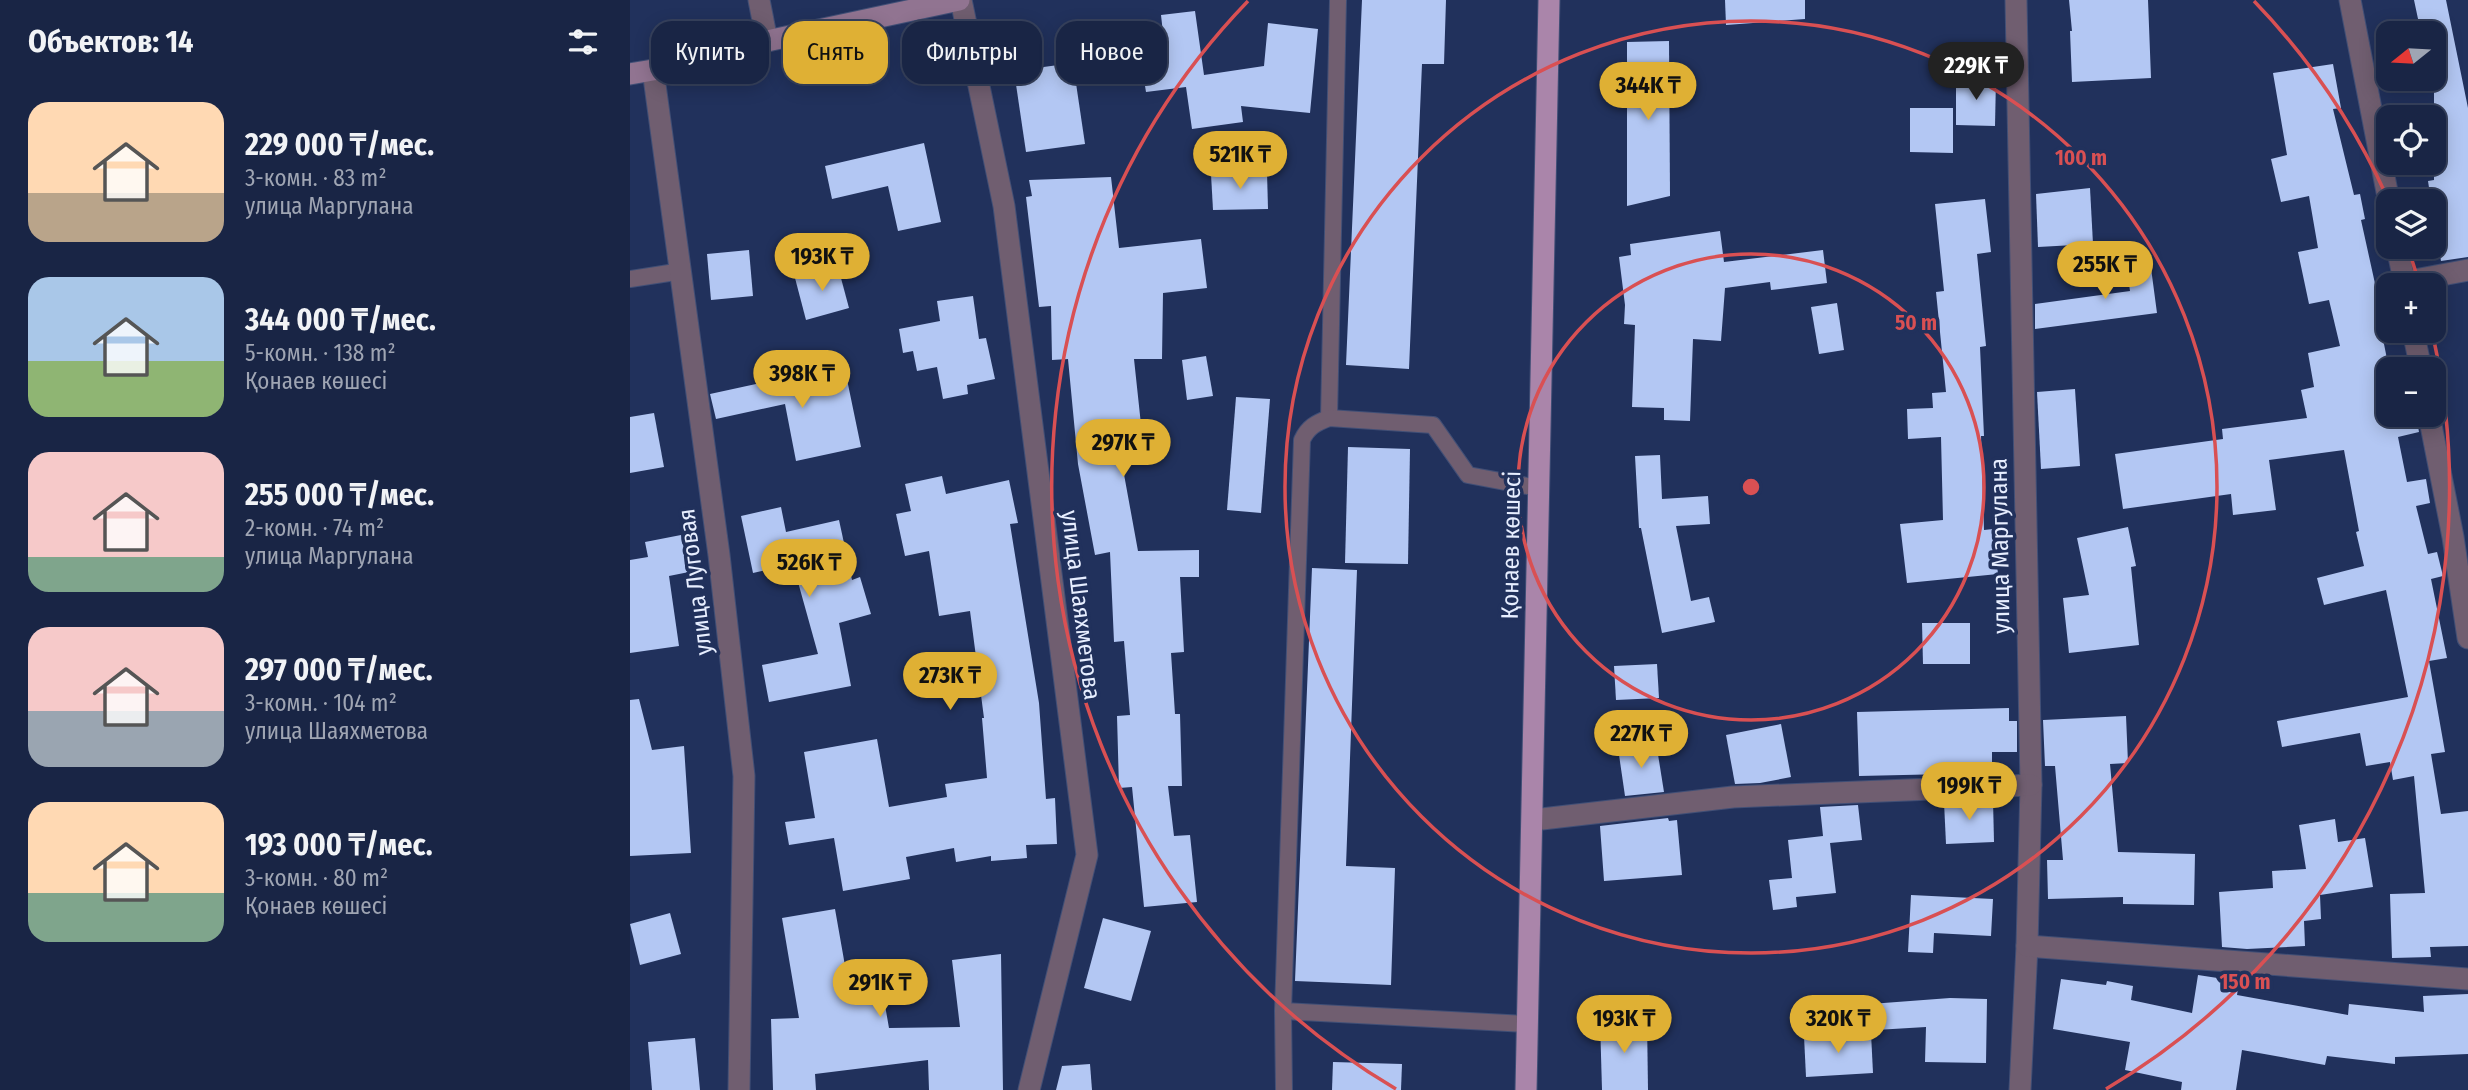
<!DOCTYPE html>
<html lang="ru">
<head>
<meta charset="utf-8">
<style>
  body { margin:0; font-family:"Fira Sans Condensed",sans-serif; background:#263150; color:#f1f3f6; height:100vh; display:flex; flex-direction:column; font-size:26px; white-space:nowrap }
  * { box-sizing:border-box; margin:0 }
  p { font-size:23px; color:#9fa5b3 }
  .icon { flex:none; width:38px; height:38px; fill:none; stroke:currentColor; stroke-width:2; stroke-linecap:round; stroke-linejoin:round }
  .map { position:relative; flex:1; overflow:hidden }
  .panel { display:flex; flex-direction:column; background:#192545; width:630px }
  .panel>* { flex:none }
  .banner { position:absolute; left:21px; top:21px; width:665px; height:63px; display:flex; gap:14px }
  .needle { width:46px; rotate:252deg }
  .buttons { position:absolute; left:1746px; top:21px; display:grid; gap:14px }
  .buttons a { display:grid; place-items:center; width:70px; height:70px; border-radius:14px; background:#192545; box-shadow:0 4px 18px #0003,0 0 0 2px #37425e; font-size:35px }
  .price { position:absolute; translate:-50% -60px; padding:0 16px; border-radius:24px; background:#dfb034; color:#111; font-size:23px; line-height:46px; filter:drop-shadow(0 2px 4px #0008) }
  .price::after { content:''; position:absolute; left:50%; top:42px; width:21px; height:16px; margin-left:-10px; background:inherit; clip-path:polygon(0 0,100% 0,50% 100%) }
  .price.active { background:#222; color:#fff }
  ul { padding:0; list-style:none }
  li { display:flex; align-items:center; gap:21px; height:175px; padding:0 28px }
  li span { display:grid; place-items:center; flex:none; width:196px; height:140px; border-radius:21px; color:#555 }
  li>.icon { margin-inline-start:auto }
  span .icon { width:84px; height:84px; fill:#fffc; stroke-width:1 }
  li b { font-size:30px }
  h2 { display:flex; justify-content:space-between; align-items:center; height:84px; padding:0 28px; font-size:30px }
  .tag { padding:0 24px; border-radius:21px; background:#192545; box-shadow:0 4px 18px #0003,0 0 0 2px #37425e; font-size:24px; line-height:63px }
  .tag.active { background:#dfb034; color:#111 }
  main { display:flex; flex:1; min-height:0 }
  .map>svg:first-child { display:block }
  .building { fill:#b3c7f3 }
  .lines { fill:none; stroke-linecap:round; stroke-linejoin:round }
  .lane-casing { stroke:#414f76; stroke-width:18 }
  .street-casing { stroke:#414f76; stroke-width:23 }
  .secondary-casing { stroke:#414f76; stroke-width:23 }
  .primary-casing { stroke:#414f76; stroke-width:23 }
  .lane { stroke:#705e70; stroke-width:16 }
  .street { stroke:#705e70; stroke-width:21 }
  .secondary { stroke:#917491; stroke-width:21 }
  .primary { stroke:#aa85aa; stroke-width:21 }
  .ring { fill:none; stroke:#d95053; stroke-width:3.5 }
  .labels { text-anchor:middle; dominant-baseline:central; stroke-width:7; stroke-linejoin:round; paint-order:stroke }
  .street-label { font-size:24px; fill:#e7eeff; stroke:#21315c }
  .centre { fill:#d95053; stroke:#21315c; stroke-width:3.5 }
  .ring-label { font-size:21px; text-anchor:middle; font-weight:bold; fill:#d95053; stroke:#21315c; stroke-width:7; stroke-linejoin:round; paint-order:stroke }
</style>
</head>
<body>
<main>
<section class="panel">
<h2>Объектов: 14<svg class="icon" aria-label="filters" viewBox="0 0 24 24"><path d="M4 7h16M4 17h16"/><circle cx="9" cy="7" r="2"/><circle cx="15" cy="17" r="2"/></svg></h2>
<ul>
<li><span style="background:linear-gradient(#ffd9b3 65%,#b9a48a 0)"><svg class="icon" aria-label="home" viewBox="0 0 24 24"><path d="M3 11l9-7 9 7M6 9v11h12V9"/></svg></span><div><b>229 000 ₸/мес.</b><p>3-комн. · 83 m²</p><p>улица Маргулана</p></div></li>
<li><span style="background:linear-gradient(#a9c7e8 60%,#8fb573 0)"><svg class="icon" aria-label="home" viewBox="0 0 24 24"><path d="M3 11l9-7 9 7M6 9v11h12V9"/></svg></span><div><b>344 000 ₸/мес.</b><p>5-комн. · 138 m²</p><p>Қонаев көшесі</p></div></li>
<li><span style="background:linear-gradient(#f6c9c9 75%,#7fa58c 0)"><svg class="icon" aria-label="home" viewBox="0 0 24 24"><path d="M3 11l9-7 9 7M6 9v11h12V9"/></svg></span><div><b>255 000 ₸/мес.</b><p>2-комн. · 74 m²</p><p>улица Маргулана</p></div></li>
<li><span style="background:linear-gradient(#f6c9c9 60%,#9aa5b1 0)"><svg class="icon" aria-label="home" viewBox="0 0 24 24"><path d="M3 11l9-7 9 7M6 9v11h12V9"/></svg></span><div><b>297 000 ₸/мес.</b><p>3-комн. · 104 m²</p><p>улица Шаяхметова</p></div></li>
<li><span style="background:linear-gradient(#ffd9b3 65%,#7fa58c 0)"><svg class="icon" aria-label="home" viewBox="0 0 24 24"><path d="M3 11l9-7 9 7M6 9v11h12V9"/></svg></span><div><b>193 000 ₸/мес.</b><p>3-комн. · 80 m²</p><p>Қонаев көшесі</p></div></li>
</ul>
</section>
<div class="map">
<svg width="1838" height="1090" viewBox="0 0 1838 1090">
  <rect width="100%" height="100%" fill="#21315c"/>
  <!-- building -->
  <g class="building">
    <path d="M 732,0 L 816,0 L 814,64 L 792,64 L 779,369 L 716,365 Z"/>
    <path d="M 1095,0 L 1175,0 L 1175,19 L 1096,25 Z"/>
    <path d="M 1439,0 L 1518,0 L 1521,78 L 1442,82 L 1440,31 L 1442,31 Z"/>
    <path d="M 1784,0 L 1816,0 L 1838,108 L 1838,257 L 1811,261 L 1804,219 L 1804,201 L 1801,201 L 1798,181 L 1804,180 L 1804,33 L 1791,33 Z"/>
    <path d="M 565,11 L 574,75 L 634,66 L 638,23 L 688,29 L 680,113 L 611,106 L 613,122 L 562,129 L 556,87 L 516,92 L 510,55 L 535,51 L 531,15 Z"/>
    <path d="M 1039,41 L 1040,196 L 997,206 L 997,42 Z"/>
    <path d="M 443,63 L 455,144 L 396,152 L 384,71 Z"/>
    <path d="M 1703,64 L 1711,108 L 1703,109 L 1724,195 L 1730,194 L 1735,219 L 1731,220 L 1757,338 L 1753,339 L 1759,369 L 1759,415 L 1786,415 L 1789,432 L 1768,437 L 1777,482 L 1796,479 L 1800,503 L 1786,506 L 1798,554 L 1807,552 L 1813,576 L 1801,579 L 1817,658 L 1799,661 L 1815,752 L 1801,754 L 1811,814 L 1838,811 L 1838,946 L 1800,947 L 1801,957 L 1762,958 L 1760,894 L 1795,893 L 1784,776 L 1763,780 L 1760,762 L 1736,766 L 1730,733 L 1652,747 L 1647,721 L 1778,697 L 1756,590 L 1694,605 L 1687,578 L 1734,566 L 1726,532 L 1729,531 L 1714,450 L 1639,460 L 1646,510 L 1603,515 L 1601,494 L 1493,509 L 1485,454 L 1593,439 L 1592,429 L 1677,418 L 1671,390 L 1684,387 L 1678,353 L 1710,346 L 1699,300 L 1679,304 L 1668,252 L 1688,248 L 1679,196 L 1651,202 L 1641,159 L 1657,155 L 1643,73 Z"/>
    <path d="M 1326,78 L 1366,78 L 1365,126 L 1326,125 Z"/>
    <path d="M 1280,108 L 1323,108 L 1323,153 L 1280,152 Z"/>
    <path d="M 294,143 L 311,222 L 268,231 L 258,186 L 202,199 L 195,166 Z"/>
    <path d="M 637,172 L 638,209 L 583,210 L 581,174 Z"/>
    <path d="M 481,177 L 489,248 L 571,239 L 577,288 L 533,293 L 532,359 L 504,359 L 512,434 L 487,436 L 508,551 L 569,550 L 569,577 L 550,577 L 554,652 L 541,653 L 545,714 L 550,714 L 552,786 L 538,786 L 544,836 L 560,835 L 567,902 L 514,907 L 502,787 L 489,788 L 487,716 L 500,715 L 494,641 L 484,642 L 480,552 L 465,555 L 448,464 L 438,359 L 422,360 L 421,306 L 409,307 L 396,197 L 402,196 L 399,180 Z"/>
    <path d="M 1460,188 L 1463,244 L 1408,247 L 1406,194 Z"/>
    <path d="M 1355,199 L 1361,252 L 1347,254 L 1356,346 L 1350,347 L 1354,436 L 1351,436 L 1354,530 L 1363,529 L 1368,574 L 1277,583 L 1270,524 L 1313,520 L 1311,437 L 1278,439 L 1277,409 L 1303,408 L 1302,393 L 1316,392 L 1306,292 L 1314,291 L 1305,204 Z"/>
    <path d="M 1090,231 L 1094,262 L 1193,250 L 1197,283 L 1141,290 L 1140,282 L 1095,288 L 1091,341 L 1063,339 L 1060,421 L 1034,420 L 1034,408 L 1002,407 L 1005,325 L 994,324 L 995,305 L 989,257 L 1001,255 L 1000,244 Z"/>
    <path d="M 119,250 L 123,296 L 81,300 L 77,254 Z"/>
    <path d="M 1519,253 L 1527,313 L 1405,329 L 1405,304 L 1500,291 L 1495,257 Z"/>
    <path d="M 208,267 L 219,308 L 176,320 L 165,278 Z"/>
    <path d="M 343,296 L 349,339 L 356,338 L 365,379 L 337,385 L 338,394 L 313,399 L 307,367 L 287,371 L 283,351 L 273,353 L 269,329 L 310,321 L 307,301 Z"/>
    <path d="M 1207,303 L 1214,350 L 1189,354 L 1181,307 Z"/>
    <path d="M 576,356 L 583,396 L 557,400 L 552,360 Z"/>
    <path d="M 214,365 L 231,447 L 166,461 L 155,404 L 86,419 L 80,394 Z"/>
    <path d="M 1445,389 L 1450,466 L 1411,469 L 1407,392 Z"/>
    <path d="M 606,397 L 640,399 L 631,513 L 597,510 Z"/>
    <path d="M 24,413 L 34,467 L 0,473 L 0,417 Z"/>
    <path d="M 718,447 L 780,449 L 778,564 L 715,563 Z"/>
    <path d="M 1030,455 L 1032,499 L 1078,496 L 1080,524 L 1046,526 L 1061,601 L 1079,597 L 1085,622 L 1032,633 L 1011,528 L 1009,528 L 1005,456 Z"/>
    <path d="M 312,476 L 316,494 L 379,480 L 388,523 L 380,524 L 409,703 L 416,799 L 425,798 L 427,844 L 396,845 L 397,858 L 361,861 L 361,856 L 326,862 L 324,848 L 276,857 L 280,879 L 213,891 L 204,838 L 159,845 L 155,822 L 185,818 L 174,752 L 247,739 L 259,807 L 317,797 L 315,784 L 357,778 L 352,718 L 354,718 L 340,611 L 309,616 L 299,551 L 275,556 L 266,514 L 281,511 L 275,484 Z"/>
    <path d="M 151,507 L 156,532 L 209,520 L 222,580 L 230,577 L 241,614 L 209,623 L 221,686 L 139,702 L 132,665 L 188,654 L 163,564 L 123,573 L 111,516 Z"/>
    <path d="M 1498,527 L 1506,566 L 1501,567 L 1509,645 L 1439,653 L 1433,598 L 1459,595 L 1447,538 Z"/>
    <path d="M 51,535 L 59,572 L 39,576 L 49,646 L 0,653 L 0,560 L 18,557 L 15,542 Z"/>
    <path d="M 682,568 L 727,570 L 716,866 L 765,868 L 761,985 L 665,981 Z"/>
    <path d="M 1292,623 L 1340,623 L 1340,664 L 1293,664 Z"/>
    <path d="M 1027,664 L 1029,698 L 986,700 L 984,666 Z"/>
    <path d="M 9,699 L 22,750 L 54,746 L 61,853 L 0,856 L 0,700 Z"/>
    <path d="M 1379,708 L 1379,721 L 1387,721 L 1387,752 L 1362,752 L 1362,773 L 1229,776 L 1227,712 Z"/>
    <path d="M 1496,716 L 1498,763 L 1480,764 L 1488,852 L 1565,854 L 1564,905 L 1493,904 L 1493,897 L 1418,899 L 1417,860 L 1433,860 L 1425,766 L 1415,766 L 1413,720 Z"/>
    <path d="M 1151,724 L 1161,777 L 1130,783 L 1105,784 L 1096,735 Z"/>
    <path d="M 1026,742 L 1034,792 L 995,796 L 988,748 Z"/>
    <path d="M 1363,800 L 1364,842 L 1316,844 L 1314,802 Z"/>
    <path d="M 1228,805 L 1232,840 L 1200,843 L 1206,893 L 1166,897 L 1167,907 L 1143,910 L 1139,880 L 1162,878 L 1158,840 L 1193,836 L 1190,807 Z"/>
    <path d="M 1038,818 L 1039,821 L 1047,820 L 1052,875 L 974,881 L 970,826 Z"/>
    <path d="M 1705,819 L 1708,842 L 1735,838 L 1743,887 L 1690,895 L 1691,919 L 1674,921 L 1675,946 L 1617,949 L 1592,947 L 1589,892 L 1643,888 L 1642,871 L 1676,869 L 1669,825 Z"/>
    <path d="M 1281,895 L 1363,899 L 1361,936 L 1304,933 L 1303,953 L 1278,952 Z"/>
    <path d="M 205,909 L 217,977 L 249,971 L 259,1028 L 330,1027 L 322,960 L 371,954 L 373,1090 L 299,1090 L 298,1060 L 185,1074 L 186,1090 L 143,1090 L 141,1019 L 169,1018 L 152,918 Z"/>
    <path d="M 40,913 L 51,954 L 10,965 L 0,924 Z"/>
    <path d="M 473,918 L 521,931 L 501,1001 L 454,988 Z"/>
    <path d="M 1593,974 L 1610,975 L 1607,995 L 1718,1015 L 1719,1004 L 1794,1012 L 1793,996 L 1838,994 L 1838,1054 L 1765,1057 L 1765,1064 L 1697,1056 L 1695,1065 L 1612,1050 L 1606,1090 L 1551,1090 L 1552,1082 L 1495,1070 L 1500,1042 L 1423,1029 L 1431,979 L 1476,985 L 1477,981 L 1503,986 L 1501,1000 L 1562,1013 L 1568,975 L 1594,979 Z"/>
    <path d="M 1320,998 L 1357,999 L 1356,1063 L 1295,1062 L 1296,1027 L 1229,1031 L 1227,1005 Z"/>
    <path d="M 1017,1019 L 1018,1090 L 972,1090 L 970,1020 Z"/>
    <path d="M 1241,1033 L 1243,1073 L 1176,1077 L 1174,1036 Z"/>
    <path d="M 65,1038 L 70,1090 L 22,1090 L 18,1042 Z"/>
    <path d="M 703,1062 L 772,1064 L 771,1090 L 702,1090 Z"/>
    <path d="M 460,1064 L 462,1090 L 426,1090 L 432,1066 Z"/>
  </g>
  <g class="lines">
    <!-- lane casing -->
    <g class="lane-casing">
      <g id="lane">
        <path d="M 0,279 L 52,271"/>
        <path d="M 699,418 L 708,0"/>
        <path d="M 653,1011 L 897,1024"/>
        <path d="M 654,1090 L 653,1011 L 672,440 C 678,427 686,423 699,418 L 803,425 L 838,475 L 908,488"/>
      </g>
    </g>
    <!-- street casing -->
    <g class="street-casing">
      <g id="street">
        <path d="M 129,0 L 137,41"/>
        <path d="M 331,0 L 374,206 L 457,855 L 399,1090"/>
        <path d="M 1386,0 L 1401,785 L 1397,946 L 1390,1090"/>
        <path d="M 1720,0 L 1759,202"/>
        <path d="M 23,70 L 89,555 L 114,776 L 109,1090"/>
        <path d="M 1767,247 L 1775,285"/>
        <path d="M 1774,282 L 1838,270"/>
        <path d="M 1783,331 L 1791,369"/>
        <path d="M 1799,415 L 1823,537 L 1838,638"/>
        <path d="M 903,820 L 1103,797 L 1401,785"/>
        <path d="M 1397,946 L 1838,979"/>
      </g>
    </g>
    <!-- secondary casing -->
    <g class="secondary-casing">
      <path id="secondary" d="M 0,74 L 23,70 L 137,41 L 329,0"/>
    </g>
    <!-- primary casing -->
    <g class="primary-casing">
      <path id="primary" d="M 896,1090 L 919,0"/>
    </g>
    <!-- lane -->
    <use href="#lane" class="lane"/>
    <!-- street -->
    <use href="#street" class="street"/>
    <!-- secondary -->
    <use href="#secondary" class="secondary"/>
    <!-- primary -->
    <use href="#primary" class="primary"/>
  </g>
  <!-- distance rings -->
  <g class="ring">
    <circle cx="1121" cy="487" r="233"/>
    <circle cx="1121" cy="487" r="466"/>
    <path d="M766 1089A699 699 0 0 1 618 1M1624 1A699 699 0 0 1 1757 197M1778 248A699 699 0 0 1 1789 283M1803 336A699 699 0 0 1 1476 1089"/>
  </g>
  <g class="labels">
    <!-- street labels -->
    <g class="street-label">
      <text transform="translate(881 545) rotate(-89)">Қонаев көшесі</text>
      <text transform="translate(1370 546) rotate(-91)">улица Маргулана</text>
      <text transform="translate(65 582) rotate(-97)">улица Луговая</text>
      <text transform="translate(451 605) rotate(83)">улица Шаяхметова</text>
    </g>
  </g>
  <circle cx="1121" cy="487" r="10" class="centre"/>
  <g class="ring-label">
    <text x="1451" y="165">100 m</text>
    <text x="1286" y="330">50 m</text>
    <text x="1615" y="989">150 m</text>
  </g>
</svg>
<div class="buttons">
<a><svg class="needle" viewBox="-14 -14 28 28"><path d="M0-13l5 13h-10z" fill="#e53935"/><path d="M0 13l5-13h-10z" fill="#9fa5b3"/></svg></a>
<a><svg class="icon" aria-label="locate" viewBox="0 0 24 24"><circle cx="12" cy="12" r="6"/><path d="M12 2v4M12 18v4M2 12h4M18 12h4"/></svg></a>
<a><svg class="icon" aria-label="layers" viewBox="0 0 24 24"><path d="M12 4l9 5-9 5-9-5zM3 14l9 5 9-5"/></svg></a>
<a>+</a>
<a>−</a>
</div>
<b class="price active" style="left:1346px;top:102px">229K ₸</b>
<b class="price" style="left:1018px;top:122px">344K ₸</b>
<b class="price" style="left:610px;top:191px">521K ₸</b>
<b class="price" style="left:192px;top:293px">193K ₸</b>
<b class="price" style="left:1475px;top:301px">255K ₸</b>
<b class="price" style="left:172px;top:410px">398K ₸</b>
<b class="price" style="left:493px;top:479px">297K ₸</b>
<b class="price" style="left:179px;top:599px">526K ₸</b>
<b class="price" style="left:320px;top:712px">273K ₸</b>
<b class="price" style="left:1011px;top:770px">227K ₸</b>
<b class="price" style="left:1339px;top:822px">199K ₸</b>
<b class="price" style="left:250px;top:1019px">291K ₸</b>
<b class="price" style="left:994px;top:1055px">193K ₸</b>
<b class="price" style="left:1208px;top:1055px">320K ₸</b>
<div class="banner">
<a class="tag">Купить</a>
<a class="tag active">Снять</a>
<a class="tag">Фильтры</a>
<a class="tag">Новое</a>
</div>
</div>
</main>
</body>
</html>
